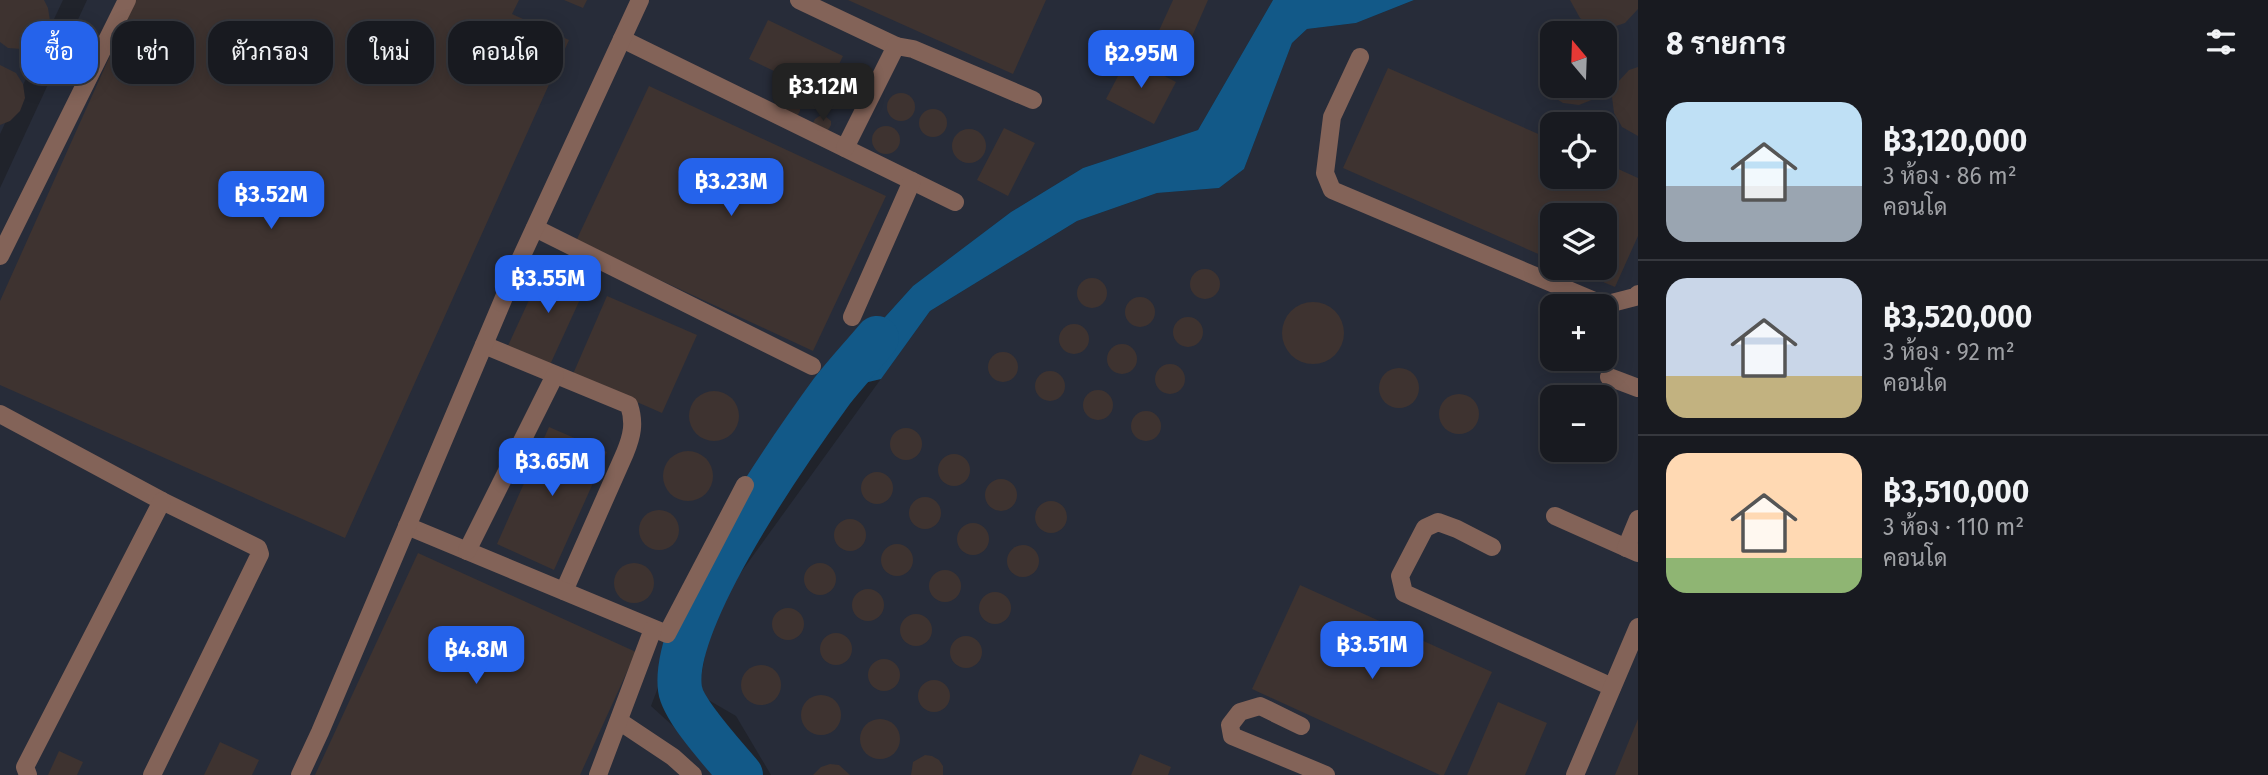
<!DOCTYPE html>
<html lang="th">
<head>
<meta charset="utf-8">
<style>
  body { margin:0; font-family:"Fira Sans",Sarabun,sans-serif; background:#212329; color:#f1f3f6; height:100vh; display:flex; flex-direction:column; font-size:26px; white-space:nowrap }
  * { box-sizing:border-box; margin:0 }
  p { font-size:23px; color:#9fa1a5 }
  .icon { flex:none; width:38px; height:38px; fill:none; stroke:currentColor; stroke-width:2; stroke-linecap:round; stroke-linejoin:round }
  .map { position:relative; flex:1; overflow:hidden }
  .details { display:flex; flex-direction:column; background:#181a20; width:630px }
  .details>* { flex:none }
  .banner { position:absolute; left:21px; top:21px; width:665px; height:63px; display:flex; gap:14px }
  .needle { width:46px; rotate:341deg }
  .fabs { position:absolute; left:1540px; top:21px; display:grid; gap:14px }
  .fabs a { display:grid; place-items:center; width:77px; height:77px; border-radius:14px; background:#181a20; box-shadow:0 4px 18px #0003,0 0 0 2px #36383e; font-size:35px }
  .price { position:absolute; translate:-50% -60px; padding:0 16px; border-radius:14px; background:#2563eb; color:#fff; font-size:23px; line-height:46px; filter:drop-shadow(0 2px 4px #0008) }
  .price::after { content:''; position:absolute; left:50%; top:42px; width:21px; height:16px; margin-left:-10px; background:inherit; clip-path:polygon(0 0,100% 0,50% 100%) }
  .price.selected { background:#222; color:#fff }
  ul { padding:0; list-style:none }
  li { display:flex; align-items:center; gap:21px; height:175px; padding:0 28px }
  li+li { border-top:2px solid #36383e }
  li span { display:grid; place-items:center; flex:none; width:196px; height:140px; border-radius:21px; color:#555 }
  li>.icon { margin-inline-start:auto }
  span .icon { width:84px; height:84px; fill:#fffc; stroke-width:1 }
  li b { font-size:30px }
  h2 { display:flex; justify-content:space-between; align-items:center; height:84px; padding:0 28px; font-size:30px }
  .chip { padding:0 24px; border-radius:21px; background:#181a20; box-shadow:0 4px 18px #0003,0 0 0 2px #36383e; font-size:24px; line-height:63px }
  .chip.selected { background:#2563eb; color:#fff }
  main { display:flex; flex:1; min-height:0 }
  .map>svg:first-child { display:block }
  .built { fill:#272c39; fill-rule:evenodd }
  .water { fill:#125988 }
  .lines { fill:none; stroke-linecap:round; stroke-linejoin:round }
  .river { stroke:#125988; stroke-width:44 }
  .building { fill:#3e3330 }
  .minor { stroke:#836358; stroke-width:18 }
</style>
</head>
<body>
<main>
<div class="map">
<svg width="1638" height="775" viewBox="0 0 1638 775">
  <rect width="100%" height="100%" fill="#20232b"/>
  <!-- built -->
  <g class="built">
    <path d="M 0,0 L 63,0 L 0,134 Z"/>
    <path d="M 87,0 L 1273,0 L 1198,130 L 1083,168 L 1011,212 L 913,286 L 829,379 L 722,519 L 651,706 L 727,775 L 0,775 L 0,188 Z"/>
    <path d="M 1414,0 L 1638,0 L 1638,775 L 771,775 L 736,716 L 698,694 L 713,611 L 930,311 L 1077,221 L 1157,193 L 1219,188 L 1244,169 L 1292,43 L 1307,29 L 1356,23 ZM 1552,33 L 1605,33 L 1605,86 L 1552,86 ZM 1552,124 L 1605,124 L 1605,177 L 1552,177 ZM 1552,215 L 1605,215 L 1605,268 L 1552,268 ZM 1552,306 L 1605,306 L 1605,359 L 1552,359 ZM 1552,397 L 1605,397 L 1605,450 L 1552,450 Z"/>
  </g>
  <!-- water -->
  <path class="water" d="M 1273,0 L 1414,0 L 1356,23 L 1307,29 L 1292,43 L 1244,169 L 1219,188 L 1157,193 L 1077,221 L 930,311 L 881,379 L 843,388 L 829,379 L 913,286 L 1011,212 L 1083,168 L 1198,130 Z"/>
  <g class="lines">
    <!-- river -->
    <path class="river" d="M 741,775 C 726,757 683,711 680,689 C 670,619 789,450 832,391 C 846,373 862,356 877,338"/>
  </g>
  <!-- building -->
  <g class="building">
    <path d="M 0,0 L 44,0 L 48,8 L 50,21 L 45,35 L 35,45 L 22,49 L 8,48 L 0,42 Z"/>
    <path d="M 135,0 L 519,0 L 512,14 L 569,40 L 345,538 L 0,385 L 0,301 Z"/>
    <path d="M 564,0 L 587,0 L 583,8 Z"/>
    <path d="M 848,0 L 1046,0 L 1013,74 Z"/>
    <path d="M 1173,0 L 1208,0 L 1187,48 L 1157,35 Z"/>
    <path d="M 1570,0 L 1638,0 L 1638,9 L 1625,23 L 1610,28 L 1593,27 L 1580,18 Z"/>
    <path d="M 768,20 L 843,56 L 824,95 L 749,59 Z"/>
    <path d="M 1552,41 L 1552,86 L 1605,86 L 1605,48 L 1610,56 L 1611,73 L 1605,91 L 1594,99 L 1579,105 L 1563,103 L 1549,94 L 1540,80 L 1538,64 L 1544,49 Z"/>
    <path d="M 1128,57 L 1176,82 L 1154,124 L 1106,99 Z"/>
    <path d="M 0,65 L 16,73 L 23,84 L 25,98 L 20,111 L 10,121 L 0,125 Z"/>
    <path d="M 1638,67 L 1638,136 L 1622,127 L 1614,113 L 1612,97 L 1618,82 L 1629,70 Z"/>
    <path d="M 1388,68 L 1552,140 L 1552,177 L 1605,177 L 1605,163 L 1638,178 L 1638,236 L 1615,287 L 1570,268 L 1605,268 L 1605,215 L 1552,215 L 1552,260 L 1343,168 Z"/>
    <path d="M 649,86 L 886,196 L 813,351 L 576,241 Z"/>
    <circle cx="901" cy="107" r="14"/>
    <path d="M 790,101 L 798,104 L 800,107 L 800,111 L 796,118 L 782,109 L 786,102 Z"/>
    <circle cx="933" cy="123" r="14"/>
    <path d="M 821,115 L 825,116 L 831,121 L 831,125 L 827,132 L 813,123 L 815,119 Z"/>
    <circle cx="886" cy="140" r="14"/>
    <path d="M 1004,128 L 1035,143 L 1008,196 L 977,180 Z"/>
    <circle cx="969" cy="146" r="17"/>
    <path d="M 546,263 L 588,282 L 549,367 L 507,348 Z"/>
    <circle cx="1205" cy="284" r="15"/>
    <circle cx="1092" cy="293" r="15"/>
    <path d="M 607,296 L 697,335 L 662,413 L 573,374 Z"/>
    <circle cx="1140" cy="312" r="15"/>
    <circle cx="1313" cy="333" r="31"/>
    <circle cx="1188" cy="332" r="15"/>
    <circle cx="1074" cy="339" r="15"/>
    <circle cx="1122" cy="359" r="15"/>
    <circle cx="1003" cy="367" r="15"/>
    <circle cx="1170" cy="379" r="15"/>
    <circle cx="1399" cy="388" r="20"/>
    <circle cx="1050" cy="386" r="15"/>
    <circle cx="1098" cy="405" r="15"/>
    <circle cx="714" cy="416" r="25"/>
    <circle cx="1459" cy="414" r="20"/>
    <circle cx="1146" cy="426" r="15"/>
    <path d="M 549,427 L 607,452 L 554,570 L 497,544 Z"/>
    <circle cx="906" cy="444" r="16"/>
    <circle cx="688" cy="476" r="25"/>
    <circle cx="954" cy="470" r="16"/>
    <circle cx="877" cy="488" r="16"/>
    <circle cx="1001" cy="495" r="16"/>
    <circle cx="925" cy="513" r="16"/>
    <circle cx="1051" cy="517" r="16"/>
    <circle cx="659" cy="530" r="20"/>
    <circle cx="850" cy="535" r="16"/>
    <circle cx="973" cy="539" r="16"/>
    <circle cx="897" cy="560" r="16"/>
    <circle cx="1023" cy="561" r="16"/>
    <path d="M 418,553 L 636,652 L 580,775 L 315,775 Z"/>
    <circle cx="634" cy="583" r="20"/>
    <circle cx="820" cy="579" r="16"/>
    <circle cx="945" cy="586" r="16"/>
    <path d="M 1300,585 L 1492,672 L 1444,775 L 1440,775 L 1252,689 Z"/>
    <circle cx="868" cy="605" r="16"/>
    <circle cx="995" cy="608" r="16"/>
    <circle cx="788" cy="624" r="16"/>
    <circle cx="916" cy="630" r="16"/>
    <circle cx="836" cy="649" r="16"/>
    <circle cx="966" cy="652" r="16"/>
    <circle cx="884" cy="675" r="16"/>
    <circle cx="761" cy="685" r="20"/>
    <circle cx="934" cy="696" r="16"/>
    <circle cx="821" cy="715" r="20"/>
    <path d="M 1498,702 L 1547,723 L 1525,775 L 1467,775 Z"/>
    <path d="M 1638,719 L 1638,775 L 1615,775 Z"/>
    <circle cx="880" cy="739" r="20"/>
    <path d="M 220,742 L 259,760 L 252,775 L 204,775 Z"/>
    <path d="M 59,751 L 83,762 L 77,775 L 48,775 Z"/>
    <path d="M 1140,754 L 1171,767 L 1168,775 L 1131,775 Z"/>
    <path d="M 925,755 L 932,756 L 939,760 L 943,766 L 943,775 L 911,775 L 913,762 Z"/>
    <path d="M 830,764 L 839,765 L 850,775 L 813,775 L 821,767 Z"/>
  </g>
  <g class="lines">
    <!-- minor -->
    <g class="minor">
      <path d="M 799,0 L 896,46"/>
      <path d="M 622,39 L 955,202"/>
      <path d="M 1360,57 L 1332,117 L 1325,173 L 1332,190 L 1604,305 L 1635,297 L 1638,294"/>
      <path d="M 845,148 L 896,46 L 913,49 L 1033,100"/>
      <path d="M 535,228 L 812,366"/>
      <path d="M 0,256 L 127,0"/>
      <path d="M 852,317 L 912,181"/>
      <path d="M 484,345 L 629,405 C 635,423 632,436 625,453 L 564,591"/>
      <path d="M 1609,377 L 1638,388"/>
      <path d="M 0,414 L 162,501 L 258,548 L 260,554 L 152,775"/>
      <path d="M 1555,516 L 1638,553"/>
      <path d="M 407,526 L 667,634 L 745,485"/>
      <path d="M 1492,547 L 1457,529 L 1438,522 L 1425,528 L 1400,576 L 1404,593 L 1612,687"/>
      <path d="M 1626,548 L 1638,519"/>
      <path d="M 467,551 L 555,375"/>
      <path d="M 619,721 L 673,757 L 693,775"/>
      <path d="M 1301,726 L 1260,706 L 1240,712 L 1230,725 L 1232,736 L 1326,775"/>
      <path d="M 28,775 L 25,767 L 162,501"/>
      <path d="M 300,775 L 320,732 L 519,262 L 640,0"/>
      <path d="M 598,775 L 653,629"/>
      <path d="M 1575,775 L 1638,627"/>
    </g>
  </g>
</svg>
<div class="fabs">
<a><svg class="needle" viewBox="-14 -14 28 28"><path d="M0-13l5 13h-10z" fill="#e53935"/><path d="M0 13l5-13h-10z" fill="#9fa1a5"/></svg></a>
<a><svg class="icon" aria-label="locate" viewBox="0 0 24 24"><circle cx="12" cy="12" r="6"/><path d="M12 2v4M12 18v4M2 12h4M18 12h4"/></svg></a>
<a><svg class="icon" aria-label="layers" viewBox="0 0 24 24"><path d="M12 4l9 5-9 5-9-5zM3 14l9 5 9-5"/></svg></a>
<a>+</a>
<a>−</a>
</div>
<b class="price" style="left:1141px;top:90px">฿2.95M</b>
<b class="price selected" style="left:823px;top:123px">฿3.12M</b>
<b class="price" style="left:731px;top:218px">฿3.23M</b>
<b class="price" style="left:271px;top:231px">฿3.52M</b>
<b class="price" style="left:548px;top:315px">฿3.55M</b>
<b class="price" style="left:552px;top:498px">฿3.65M</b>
<b class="price" style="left:1372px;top:681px">฿3.51M</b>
<b class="price" style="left:476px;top:686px">฿4.8M</b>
<div class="banner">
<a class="chip selected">ซื้อ</a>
<a class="chip">เช่า</a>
<a class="chip">ตัวกรอง</a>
<a class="chip">ใหม่</a>
<a class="chip">คอนโด</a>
</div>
</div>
<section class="details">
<h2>8 รายการ<svg class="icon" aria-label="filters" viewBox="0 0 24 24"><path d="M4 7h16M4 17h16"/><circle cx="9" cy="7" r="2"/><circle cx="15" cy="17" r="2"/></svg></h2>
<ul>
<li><span style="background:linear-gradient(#bfe0f5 60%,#9aa5b1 0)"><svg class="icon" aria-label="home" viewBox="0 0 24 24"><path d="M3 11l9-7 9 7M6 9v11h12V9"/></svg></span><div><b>฿3,120,000</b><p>3 ห้อง · 86 m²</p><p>คอนโด</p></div></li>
<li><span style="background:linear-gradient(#c9d6e8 70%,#c2b280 0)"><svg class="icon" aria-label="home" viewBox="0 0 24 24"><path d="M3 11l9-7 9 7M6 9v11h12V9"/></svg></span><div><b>฿3,520,000</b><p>3 ห้อง · 92 m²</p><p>คอนโด</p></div></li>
<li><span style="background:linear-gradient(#ffd9b3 75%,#8fb573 0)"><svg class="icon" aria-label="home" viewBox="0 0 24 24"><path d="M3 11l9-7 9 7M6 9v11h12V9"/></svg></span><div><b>฿3,510,000</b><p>3 ห้อง · 110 m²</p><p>คอนโด</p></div></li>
</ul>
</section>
</main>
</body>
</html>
